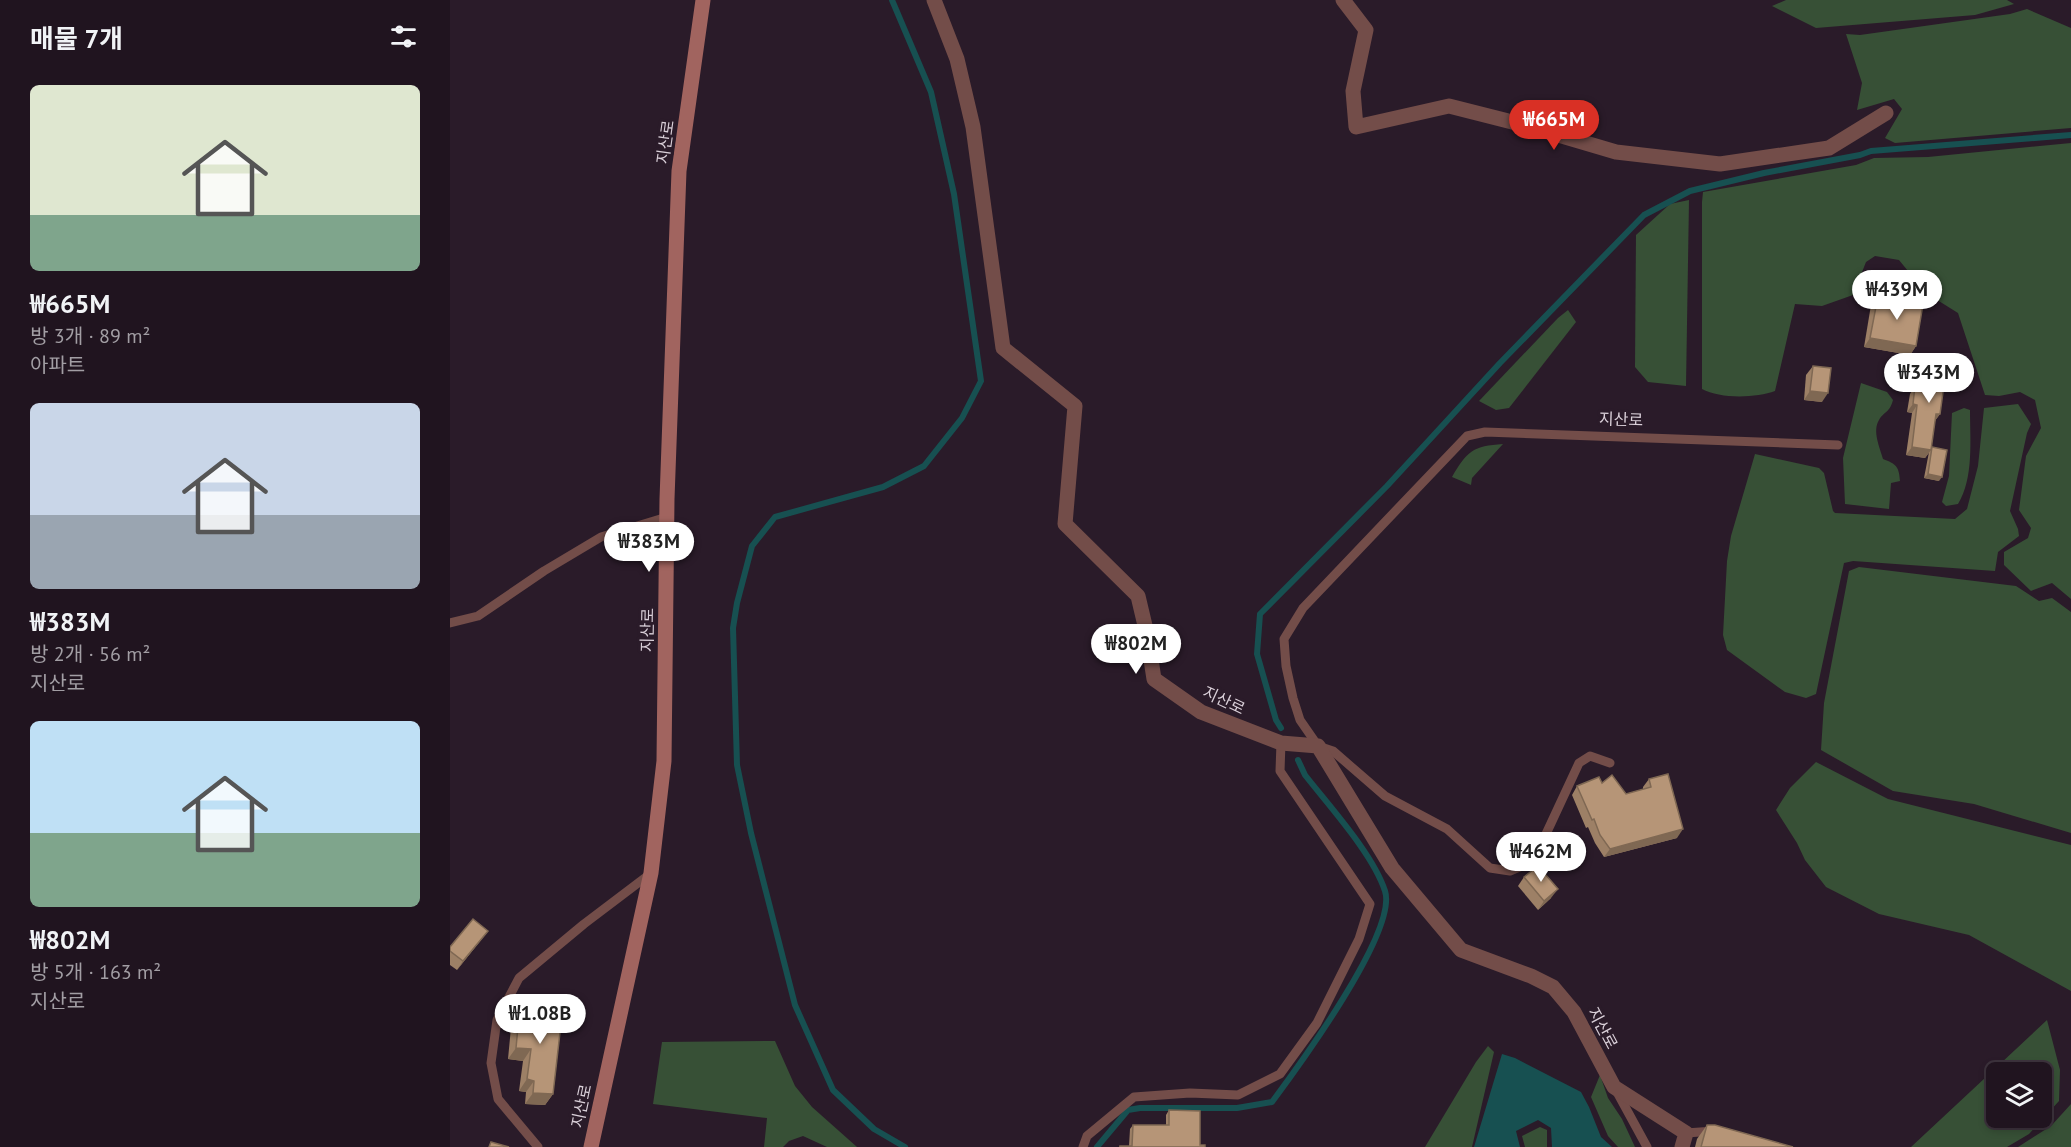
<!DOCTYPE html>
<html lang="ko">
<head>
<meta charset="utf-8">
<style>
  body { margin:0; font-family:"PT Sans","Noto Sans KR",sans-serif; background:#281d28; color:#f1f3f6; height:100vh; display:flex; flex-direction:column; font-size:22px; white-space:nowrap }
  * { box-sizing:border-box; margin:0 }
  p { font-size:20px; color:#a29ea4 }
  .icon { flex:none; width:33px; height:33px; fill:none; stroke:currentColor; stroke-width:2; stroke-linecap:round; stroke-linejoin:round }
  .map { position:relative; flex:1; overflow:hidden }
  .details { display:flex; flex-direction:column; background:#20141f; width:450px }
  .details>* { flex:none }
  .fabs { position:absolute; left:1536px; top:1062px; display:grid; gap:12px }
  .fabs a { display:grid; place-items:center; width:66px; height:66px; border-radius:9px; background:#20141f; box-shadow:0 3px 9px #0003,0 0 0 2px #3d333d; font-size:30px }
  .price { position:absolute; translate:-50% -51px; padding:0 14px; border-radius:21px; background:#fff; color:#222; font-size:20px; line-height:39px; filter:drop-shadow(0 2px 3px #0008) }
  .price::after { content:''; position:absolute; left:50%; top:36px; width:18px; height:14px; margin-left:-9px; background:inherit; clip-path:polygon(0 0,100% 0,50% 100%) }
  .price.selected { background:#d93025; color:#fff }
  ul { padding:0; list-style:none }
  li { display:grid; align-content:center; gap:12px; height:318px; padding:0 30px }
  li span { display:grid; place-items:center; height:186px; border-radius:9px; color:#555 }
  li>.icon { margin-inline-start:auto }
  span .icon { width:108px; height:108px; fill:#fffc; stroke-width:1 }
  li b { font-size:26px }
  h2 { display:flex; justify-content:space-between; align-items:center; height:72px; padding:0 30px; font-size:26px }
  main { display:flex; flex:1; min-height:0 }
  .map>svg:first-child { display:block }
  .green { fill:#375036; fill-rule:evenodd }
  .water { fill:#175051 }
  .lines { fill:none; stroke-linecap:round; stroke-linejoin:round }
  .stream { stroke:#175051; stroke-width:6 }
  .service { stroke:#734d49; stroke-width:9 }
  .minor { stroke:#734d49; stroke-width:15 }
  .secondary { stroke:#a1645f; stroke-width:15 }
  .wall { fill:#9d8066 }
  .shaded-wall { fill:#7f6853 }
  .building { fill:#b69577; stroke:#7f6853; stroke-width:1.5 }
  .labels { text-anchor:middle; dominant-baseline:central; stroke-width:6; stroke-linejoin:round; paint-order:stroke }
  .street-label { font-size:16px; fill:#dad0d9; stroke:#2a1b29 }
</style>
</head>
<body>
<main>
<section class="details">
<h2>매물 7개<svg class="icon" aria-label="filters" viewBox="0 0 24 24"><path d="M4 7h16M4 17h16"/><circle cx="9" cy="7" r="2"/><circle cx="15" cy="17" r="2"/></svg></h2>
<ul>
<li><span style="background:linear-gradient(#dfe7d0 70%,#7fa58c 0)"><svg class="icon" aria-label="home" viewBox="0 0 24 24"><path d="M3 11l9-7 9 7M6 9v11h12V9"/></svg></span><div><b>₩665M</b><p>방 3개 · 89 m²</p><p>아파트</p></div></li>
<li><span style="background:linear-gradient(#c9d6e8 60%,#9aa5b1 0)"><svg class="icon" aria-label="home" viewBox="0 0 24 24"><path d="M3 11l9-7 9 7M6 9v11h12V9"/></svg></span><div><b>₩383M</b><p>방 2개 · 56 m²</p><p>지산로</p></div></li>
<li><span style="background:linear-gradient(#bfe0f5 60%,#7fa58c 0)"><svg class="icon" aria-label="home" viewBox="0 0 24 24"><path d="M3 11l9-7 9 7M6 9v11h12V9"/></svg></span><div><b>₩802M</b><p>방 5개 · 163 m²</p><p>지산로</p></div></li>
</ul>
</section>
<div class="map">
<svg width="1621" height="1147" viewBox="0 0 1621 1147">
  <rect width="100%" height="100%" fill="#2a1b29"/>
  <!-- green -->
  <g class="green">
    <path d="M 1336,0 L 1557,0 L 1564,4 L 1525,15 L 1366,28 L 1322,6 Z"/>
    <path d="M 1577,9 L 1621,28 L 1621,128 L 1445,143 L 1435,138 L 1452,109 L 1444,99 L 1407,110 L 1412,83 L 1396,34 L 1410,35 L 1560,14 Z"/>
    <path d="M 1621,143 L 1621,599 L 1602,583 L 1581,591 L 1554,565 L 1554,552 L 1578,538 L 1581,528 L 1569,510 L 1576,456 L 1591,428 L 1585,400 L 1570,392 L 1549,396 L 1535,395 L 1508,313 L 1476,293 L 1449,260 L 1425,256 L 1416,262 L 1403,295 L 1372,306 L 1345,304 L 1325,391 C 1306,398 1270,399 1252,389 L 1252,202 L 1253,192 L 1406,165 L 1424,158 L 1478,157 Z"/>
    <path d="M 1239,200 L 1236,386 L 1198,382 L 1185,367 L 1186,235 L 1220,204 Z"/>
    <path d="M 1118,310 L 1126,322 L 1059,408 L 1046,410 L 1029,401 L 1108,318 Z"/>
    <path d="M 1411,383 L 1437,392 L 1443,400 C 1439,414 1435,410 1429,420 C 1422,431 1430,448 1433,459 C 1446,464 1449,466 1450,481 L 1441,483 L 1439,509 L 1395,504 L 1393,458 Z"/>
    <path d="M 1568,404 L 1581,424 L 1577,433 L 1560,511 L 1568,529 L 1569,536 L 1548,552 L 1545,571 L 1403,561 L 1394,563 L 1366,694 L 1356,698 L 1335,692 L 1277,650 L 1273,635 L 1277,561 L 1281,536 L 1305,454 L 1369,468 L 1374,473 L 1383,511 L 1385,513 L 1505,519 L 1517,509 L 1528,466 L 1534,408 Z"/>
    <path d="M 1514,408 L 1520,410 C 1520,440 1524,478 1508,504 L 1496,506 L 1492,502 L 1499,476 L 1502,413 Z"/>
    <path d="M 1053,444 L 1022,478 L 1021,485 L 1002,477 C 1017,451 1023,446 1053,444 Z"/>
    <path d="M 1409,567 L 1566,586 L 1589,601 L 1602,598 L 1621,612 L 1621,833 L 1524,804 L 1443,791 L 1371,750 L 1374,703 L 1399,571 Z"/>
    <path d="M 1366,762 L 1438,799 L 1621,845 L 1621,991 L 1519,935 L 1429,914 L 1376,887 L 1355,860 L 1347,843 L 1326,810 L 1340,788 Z"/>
    <path d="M 1597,1020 L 1610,1070 L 1609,1101 L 1579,1134 L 1557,1147 L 1461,1147 ZM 1592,1072 L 1592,1118 L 1546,1118 L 1546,1072 Z"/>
    <path d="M 325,1041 L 345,1086 L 362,1107 L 407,1147 L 377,1147 L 353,1136 L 339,1141 L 333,1147 L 314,1147 L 317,1118 L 203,1104 L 212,1042 Z"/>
    <path d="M 1038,1046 L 1044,1052 L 1022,1147 L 975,1147 L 1026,1062 Z"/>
    <path d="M 1150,1075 L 1158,1098 L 1172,1119 L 1185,1147 L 1168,1147 L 1158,1136 L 1141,1097 Z"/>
    <path d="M 1621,1104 L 1621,1147 L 1568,1147 L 1601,1126 Z"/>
    <path d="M 1090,1127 L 1097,1130 L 1097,1147 L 1075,1147 L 1072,1136 Z"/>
  </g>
  <!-- water -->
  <path class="water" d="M 1052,1054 L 1065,1058 L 1131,1092 L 1139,1107 L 1151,1137 L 1162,1147 L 1102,1147 L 1101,1128 L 1088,1120 L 1066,1131 L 1070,1147 L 1024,1147 Z"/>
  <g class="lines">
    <!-- stream -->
    <g class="stream">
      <path d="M 442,0 L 481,92 L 504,194 L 531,381 L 512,418 L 474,466 L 433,487 L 325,517 L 302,546 L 287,603 L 283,628 L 287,765 L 301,833 L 345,1005 L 383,1090 L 424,1129 L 455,1147"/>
      <path d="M 831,728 L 826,720 L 807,654 L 810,614 L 937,486 L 1050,363 L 1194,215 L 1240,191 L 1314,173 L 1410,155 L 1421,151 L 1621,135"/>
      <path d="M 647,1147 L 678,1110 L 690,1108 L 787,1108 L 822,1102 C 848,1067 948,931 935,891 C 923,854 880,807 855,775 L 848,760"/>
    </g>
    <!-- service -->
    <g class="service">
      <path d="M 0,623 L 28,616 L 94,571 L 151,537 L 217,517"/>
      <path d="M 1160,763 L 1140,756 L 1129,763 L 1096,834 L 1074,865 L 1060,871 L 1040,868 L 997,829 L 935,796 L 883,751 L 868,746 L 850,720 L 843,698 L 836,666 L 834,639 L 853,608 L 1017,436 L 1035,432 L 1388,445"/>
      <path d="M 1167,1092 L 1197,1147"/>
      <path d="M 1236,1133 L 1264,1131"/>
      <path d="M 88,1147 L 48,1099 L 41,1063 L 47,1020 L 69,978 L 134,924 L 200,874"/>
      <path d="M 633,1147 L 637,1136 L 684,1097 L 740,1093 L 788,1095 L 830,1074 L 867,1023 L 909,939 L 920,904 L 830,771 L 831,743"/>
    </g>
    <!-- minor -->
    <g class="minor">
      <path d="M 484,0 L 507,59 L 523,127 L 553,348 L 625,406 L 615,524 L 688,596 L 697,634 L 704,679 L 751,712 L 831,743 L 868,746 L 942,868 L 1011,950 L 1081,976 L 1103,987 L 1124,1012 L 1164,1087 L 1236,1133 L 1232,1147"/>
      <path d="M 893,0 L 916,30 L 903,91 L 906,127 L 999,106 L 1078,126 L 1166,152 L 1270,164 L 1379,148 L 1436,113"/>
    </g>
    <!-- secondary -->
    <path class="secondary" d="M 141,1147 L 201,873 L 214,761 L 217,499 L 229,171 L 253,0"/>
  </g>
  <!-- wall -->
  <g class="wall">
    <path d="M 1428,296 L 1466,346 L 1460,355 L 1414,347 L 1421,305 Z"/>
    <path d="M 1478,360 L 1490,414 L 1484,422 L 1481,450 L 1475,458 L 1456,455 L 1462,413 L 1457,412 L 1460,394 L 1465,386 L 1470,386 L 1473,369 Z"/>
    <path d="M 1363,366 L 1372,402 L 1354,400 L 1356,375 Z"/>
    <path d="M 1482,447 L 1489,481 L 1474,478 L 1479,452 Z"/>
    <path d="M 1199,779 L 1227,838 L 1154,857 L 1145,843 L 1138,827 L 1136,828 L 1122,795 L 1127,786 L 1152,783 L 1176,794 L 1193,789 L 1193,787 Z"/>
    <path d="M 1074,877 L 1101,898 L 1088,910 L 1068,886 Z"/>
    <path d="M 38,931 L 7,970 L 0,965 L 0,947 Z"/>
    <path d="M 70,1005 L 92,1012 L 103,1094 L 95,1105 L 75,1104 L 76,1092 L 69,1091 L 73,1061 L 58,1059 L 62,1017 Z"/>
    <path d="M 719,1110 L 750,1145 L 755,1147 L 669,1147 L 670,1146 L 679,1146 L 680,1129 L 683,1125 L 716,1125 L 716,1115 Z"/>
    <path d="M 1257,1125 L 1343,1147 L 1245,1147 L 1247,1139 Z"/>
  </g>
  <!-- shaded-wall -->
  <g class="shaded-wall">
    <path d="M 1420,338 L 1466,346 L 1460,355 L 1414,347 Z"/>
    <path d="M 1360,391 L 1378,393 L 1372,402 L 1354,400 Z"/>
    <path d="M 1463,404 L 1467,405 L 1462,413 L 1457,412 Z"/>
    <path d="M 1486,414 L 1490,414 L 1484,422 Z"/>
    <path d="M 1462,447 L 1481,450 L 1475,458 L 1456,455 Z"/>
    <path d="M 1478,474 L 1492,477 L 1489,481 L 1474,478 Z"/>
    <path d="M 1233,829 L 1227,838 L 1154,857 L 1160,849 Z"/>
    <path d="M 1108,889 L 1101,898 L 1088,910 L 1094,901 Z"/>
    <path d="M 38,931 L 31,940 L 7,970 L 13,961 Z"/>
    <path d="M 66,1048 L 81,1049 L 73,1061 L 58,1059 Z"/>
    <path d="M 77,1079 L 84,1081 L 76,1092 L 69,1091 Z"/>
    <path d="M 83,1093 L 103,1094 L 95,1105 L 75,1104 Z"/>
  </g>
  <!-- building -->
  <g class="building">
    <path d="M 1428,296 L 1473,304 L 1466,346 L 1420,338 Z"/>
    <path d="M 1478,360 L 1497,363 L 1490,414 L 1486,414 L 1481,450 L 1462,447 L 1467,405 L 1463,404 L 1465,386 L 1474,387 Z"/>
    <path d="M 1363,366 L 1381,368 L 1378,393 L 1360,391 Z"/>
    <path d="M 1482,447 L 1497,450 L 1492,477 L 1478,474 Z"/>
    <path d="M 1218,774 L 1233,829 L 1160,849 L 1150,835 L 1144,819 L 1142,820 L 1127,786 L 1149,777 L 1152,783 L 1162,775 L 1176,794 L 1201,787 L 1199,779 Z"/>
    <path d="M 1088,866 L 1108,889 L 1094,901 L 1074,877 Z"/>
    <path d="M 23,919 L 38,931 L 13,961 L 0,951 L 0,947 Z"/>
    <path d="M 70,1005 L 92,1007 L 92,1012 L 112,1015 L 103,1094 L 83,1093 L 84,1081 L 77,1079 L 81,1049 L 66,1048 Z"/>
    <path d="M 719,1110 L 750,1111 L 750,1145 L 755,1145 L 755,1147 L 670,1147 L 670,1146 L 682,1146 L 683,1125 L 719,1125 Z"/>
    <path d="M 1257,1125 L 1265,1125 L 1343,1147 L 1251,1147 Z"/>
    <path d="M 41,1142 L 59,1147 L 39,1147 Z"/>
  </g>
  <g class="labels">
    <!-- street labels -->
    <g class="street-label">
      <text transform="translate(215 142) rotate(-82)">지산로</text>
      <text transform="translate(1171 419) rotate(2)">지산로</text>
      <text transform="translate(197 630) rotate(-89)">지산로</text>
      <text transform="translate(774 700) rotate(25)">지산로</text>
      <text transform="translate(1153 1028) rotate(62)">지산로</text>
      <text transform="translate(131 1106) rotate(-78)">지산로</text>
    </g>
  </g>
</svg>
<div class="fabs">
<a><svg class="icon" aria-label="layers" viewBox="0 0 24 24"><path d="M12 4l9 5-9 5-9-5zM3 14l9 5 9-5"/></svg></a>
</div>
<b class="price selected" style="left:1104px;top:151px">₩665M</b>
<b class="price" style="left:1447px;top:321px">₩439M</b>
<b class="price" style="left:1479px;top:404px">₩343M</b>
<b class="price" style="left:199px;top:573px">₩383M</b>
<b class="price" style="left:686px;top:675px">₩802M</b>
<b class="price" style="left:1091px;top:883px">₩462M</b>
<b class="price" style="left:90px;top:1045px">₩1.08B</b>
</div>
</main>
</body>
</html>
